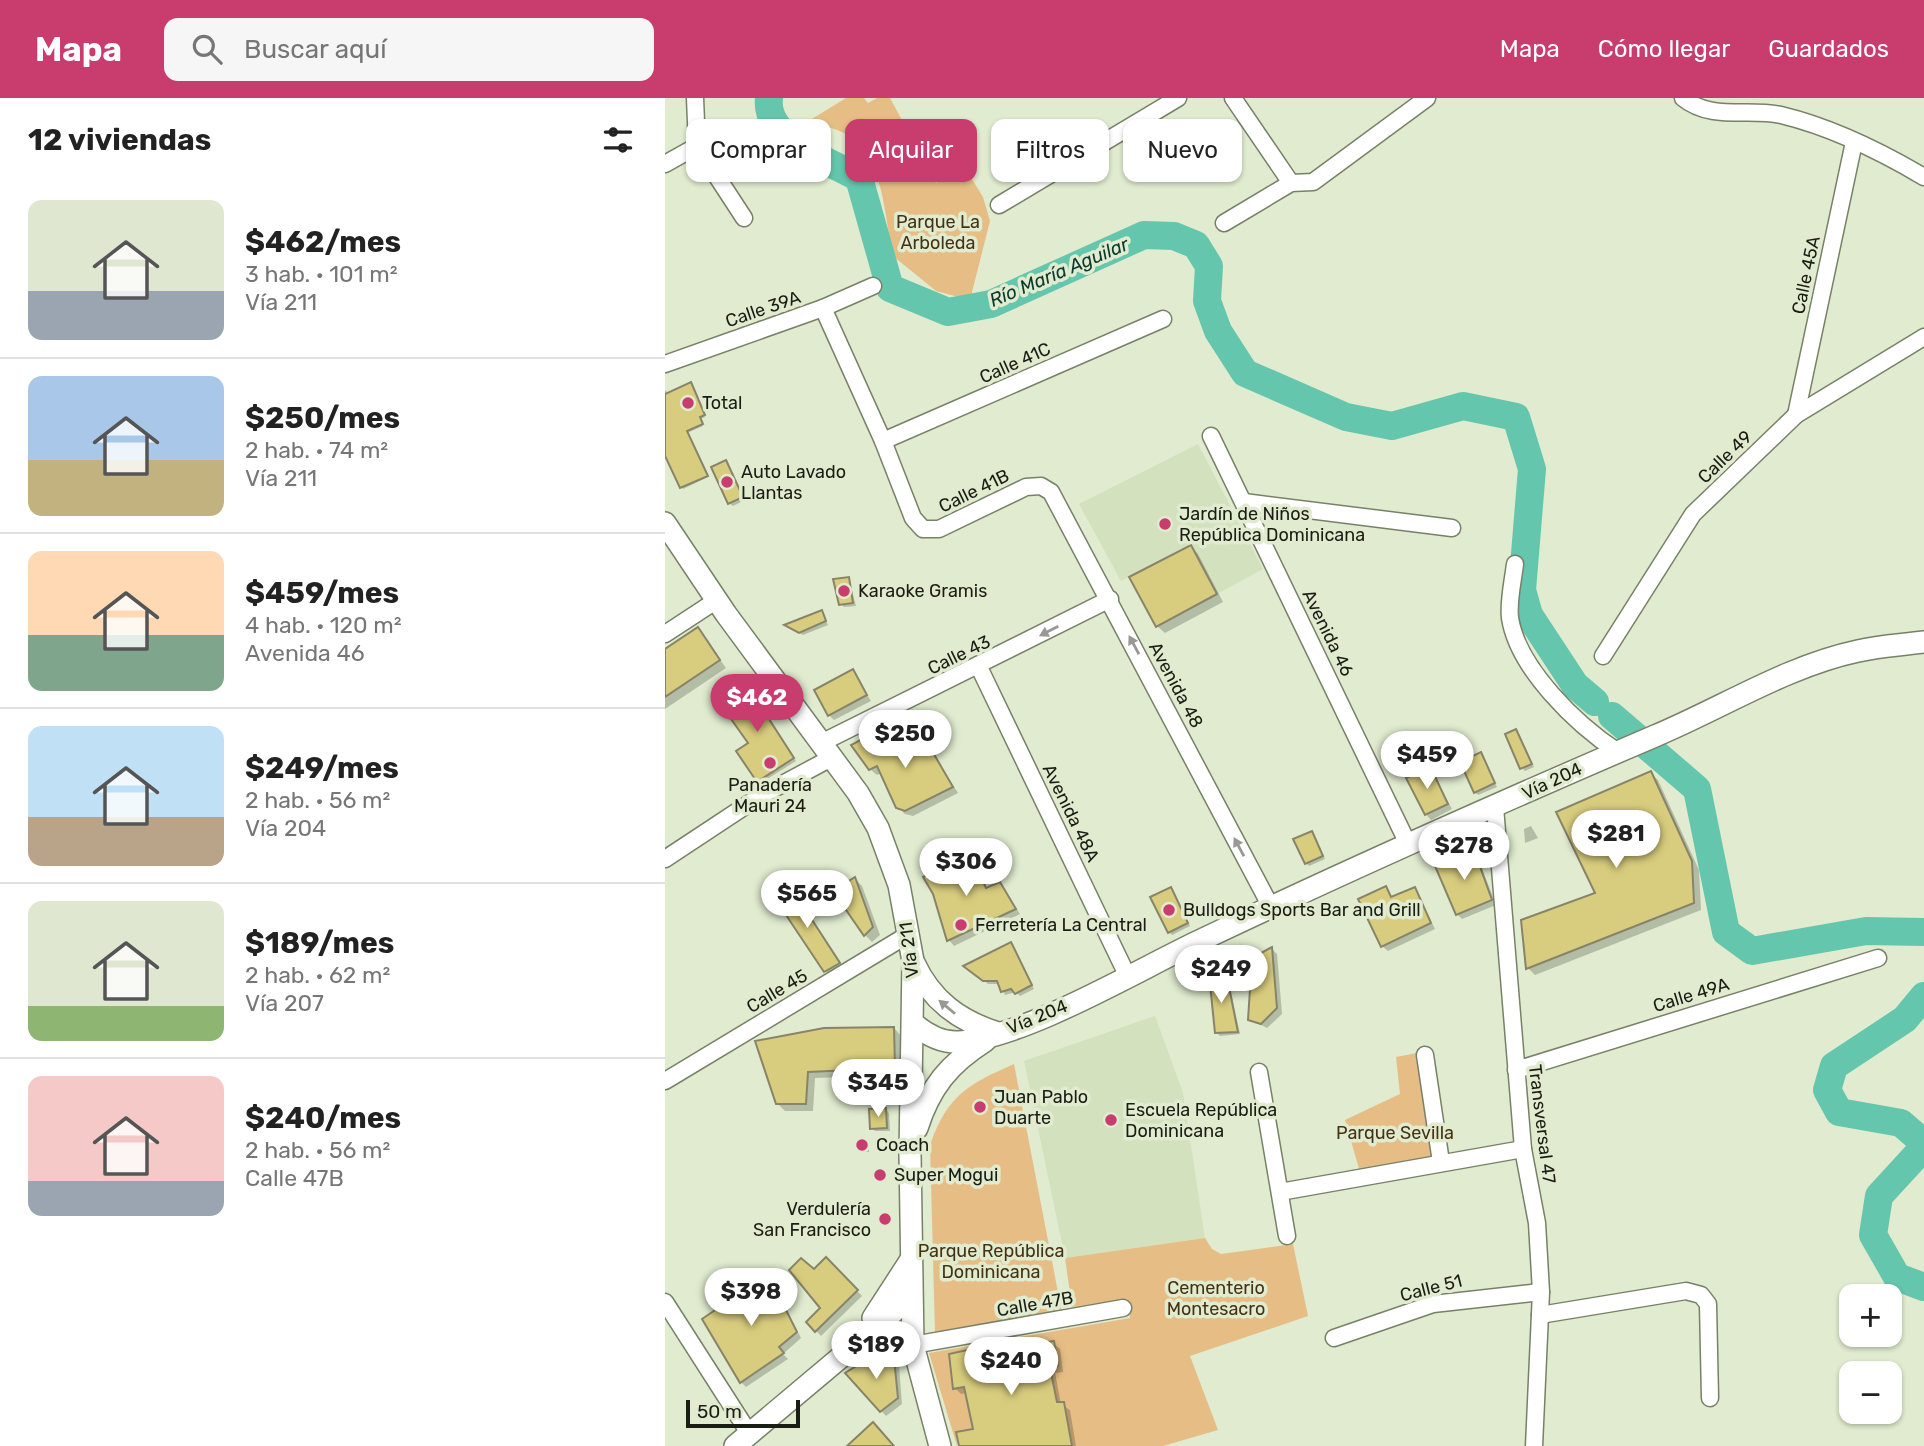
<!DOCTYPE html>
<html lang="es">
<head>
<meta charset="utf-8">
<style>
  body { margin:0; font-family:Rubik,sans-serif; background:#f6f6f6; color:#222; height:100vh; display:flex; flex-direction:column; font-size:26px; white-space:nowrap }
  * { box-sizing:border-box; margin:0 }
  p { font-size:23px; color:#767676 }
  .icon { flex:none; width:38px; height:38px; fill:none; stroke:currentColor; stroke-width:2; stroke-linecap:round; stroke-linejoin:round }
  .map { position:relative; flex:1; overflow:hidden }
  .drawer { display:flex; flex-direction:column; background:#fff; width:665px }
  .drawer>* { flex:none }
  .hud { position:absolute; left:21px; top:21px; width:665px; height:63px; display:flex; gap:14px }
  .tools { position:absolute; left:1174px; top:1186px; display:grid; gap:14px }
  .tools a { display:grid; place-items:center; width:63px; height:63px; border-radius:14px; background:#fff; box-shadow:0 2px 5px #0004; font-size:35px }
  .scale { position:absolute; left:21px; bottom:18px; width:114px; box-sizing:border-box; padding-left:7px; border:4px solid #1a1d13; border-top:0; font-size:19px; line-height:24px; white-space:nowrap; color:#1a1d13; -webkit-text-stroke:5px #e0ebcf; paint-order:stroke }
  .price { position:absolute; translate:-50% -60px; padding:0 16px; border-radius:24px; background:#fff; color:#222; font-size:23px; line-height:46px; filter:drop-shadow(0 2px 4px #0008) }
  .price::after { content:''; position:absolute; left:50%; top:42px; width:21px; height:16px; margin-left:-10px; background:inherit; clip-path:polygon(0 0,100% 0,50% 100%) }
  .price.active { background:#c93c6e; color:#fff }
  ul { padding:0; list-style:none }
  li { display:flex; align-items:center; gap:21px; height:175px; padding:0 28px }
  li+li { border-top:2px solid #e0e0e0 }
  li span { display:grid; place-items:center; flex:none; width:196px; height:140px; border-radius:14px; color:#555 }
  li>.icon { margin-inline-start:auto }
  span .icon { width:84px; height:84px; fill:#fffc; stroke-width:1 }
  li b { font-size:30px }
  h2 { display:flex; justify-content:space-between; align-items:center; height:84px; padding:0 28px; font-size:30px }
  .tag { padding:0 24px; border-radius:14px; background:#fff; box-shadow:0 2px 5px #0004; font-size:24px; line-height:63px }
  .tag.active { background:#c93c6e; color:#fff }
  header { display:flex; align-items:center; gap:42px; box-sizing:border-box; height:98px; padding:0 35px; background:#c93c6e; color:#fff }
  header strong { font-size:33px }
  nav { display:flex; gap:38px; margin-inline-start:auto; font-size:24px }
  .search { width:490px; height:63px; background:#f6f6f6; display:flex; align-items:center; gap:18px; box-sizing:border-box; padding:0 24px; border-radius:14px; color:#767676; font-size:26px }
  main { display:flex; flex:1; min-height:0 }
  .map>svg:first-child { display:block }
  .built { fill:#d3e1be }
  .green { fill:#e6be85 }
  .shadow { fill:#0003 }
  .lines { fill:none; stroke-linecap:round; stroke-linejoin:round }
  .river { stroke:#64c6ac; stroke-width:28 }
  .building { fill:#d8cd7e; stroke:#888469; stroke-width:2 }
  .minor-casing { stroke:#778168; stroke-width:19 }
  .major-casing { stroke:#778168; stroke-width:24 }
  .minor { stroke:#fff; stroke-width:16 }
  .major { stroke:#fff; stroke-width:21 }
  .oneway { fill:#989995 }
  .poi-dot { fill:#c93c6e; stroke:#e0ebcf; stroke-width:2.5 }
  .labels { text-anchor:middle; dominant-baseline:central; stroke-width:7; stroke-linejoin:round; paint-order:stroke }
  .park-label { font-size:18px; fill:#453214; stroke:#e0ebcf }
  .street-label { font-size:18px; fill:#1a1d13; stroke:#e0ebcf }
  .poi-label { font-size:18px; fill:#1a1d13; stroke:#e0ebcf; text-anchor:start }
  .water-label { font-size:19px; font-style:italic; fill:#0b392e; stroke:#e0ebcf }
</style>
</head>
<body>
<header>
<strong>Mapa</strong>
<div class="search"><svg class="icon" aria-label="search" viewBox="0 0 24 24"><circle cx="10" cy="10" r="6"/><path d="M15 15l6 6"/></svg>Buscar aquí</div>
<nav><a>Mapa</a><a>Cómo llegar</a><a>Guardados</a></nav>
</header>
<main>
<section class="drawer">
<h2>12 viviendas<svg class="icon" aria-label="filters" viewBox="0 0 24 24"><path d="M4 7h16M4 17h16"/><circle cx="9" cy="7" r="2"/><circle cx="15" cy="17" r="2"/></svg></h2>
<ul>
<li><span style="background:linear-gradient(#dfe7d0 65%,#9aa5b1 0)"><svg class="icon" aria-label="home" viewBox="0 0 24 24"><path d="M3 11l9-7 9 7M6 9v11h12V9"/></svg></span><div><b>$462/mes</b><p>3 hab. · 101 m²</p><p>Vía 211</p></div></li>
<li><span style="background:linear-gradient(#a9c7e8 60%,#c2b280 0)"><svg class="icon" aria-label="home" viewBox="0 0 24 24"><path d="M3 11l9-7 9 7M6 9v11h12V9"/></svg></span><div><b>$250/mes</b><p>2 hab. · 74 m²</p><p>Vía 211</p></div></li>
<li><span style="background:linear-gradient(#ffd9b3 60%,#7fa58c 0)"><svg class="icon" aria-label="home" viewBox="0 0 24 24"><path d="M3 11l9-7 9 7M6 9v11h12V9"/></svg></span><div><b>$459/mes</b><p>4 hab. · 120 m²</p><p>Avenida 46</p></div></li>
<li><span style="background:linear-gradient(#bfe0f5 65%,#b9a48a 0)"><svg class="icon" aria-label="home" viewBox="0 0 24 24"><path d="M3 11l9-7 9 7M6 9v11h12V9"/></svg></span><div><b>$249/mes</b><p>2 hab. · 56 m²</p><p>Vía 204</p></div></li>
<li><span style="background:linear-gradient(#dfe7d0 75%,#8fb573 0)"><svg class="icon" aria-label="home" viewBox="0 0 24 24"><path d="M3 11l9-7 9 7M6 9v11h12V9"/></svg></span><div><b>$189/mes</b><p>2 hab. · 62 m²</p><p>Vía 207</p></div></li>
<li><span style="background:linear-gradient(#f6c9c9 75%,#9aa5b1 0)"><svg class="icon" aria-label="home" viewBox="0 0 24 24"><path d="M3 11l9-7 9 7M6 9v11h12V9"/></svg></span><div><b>$240/mes</b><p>2 hab. · 56 m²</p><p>Calle 47B</p></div></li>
</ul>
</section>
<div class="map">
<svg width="1259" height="1348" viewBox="0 0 1259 1348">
  <rect width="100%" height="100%" fill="#e0ebcf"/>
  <!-- built -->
  <g class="built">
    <path d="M 533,346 L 598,471 L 552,496 L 526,447 L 456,483 L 414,406 Z"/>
    <path d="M 490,918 L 518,995 L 540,1140 L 400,1160 L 359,963 Z"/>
  </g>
  <!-- green -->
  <g class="green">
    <path d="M 181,0 L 199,0 L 203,5 L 212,0 L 225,0 L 271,85 L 300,70 L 318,99 L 325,123 L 305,202 L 271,193 L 228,158 C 219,117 220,65 184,38 C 173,30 155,28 142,24 Z"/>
    <path d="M 752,955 L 768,1061 L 695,1074 L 680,1022 L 735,996 L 731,959 Z"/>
    <path d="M 349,966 L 397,1215 L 270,1235 L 265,1047 C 282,997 304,986 349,966 Z"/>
    <path d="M 540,1140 L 547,1151 L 556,1156 L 628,1146 L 643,1218 L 525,1258 L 553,1332 L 498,1348 L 407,1348 L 399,1304 L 321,1329 L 291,1334 L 292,1348 L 264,1255 L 465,1220 L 462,1201 L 407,1209 L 400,1160 Z"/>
  </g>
  <!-- shadow -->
  <g class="shadow">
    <path d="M 27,288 L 40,319 L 35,321 L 38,328 L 22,335 L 43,379 L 18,391 L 0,354 L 0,292 L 4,296 Z"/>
    <path d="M 61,364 L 80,402 L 68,408 L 64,405 Z"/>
    <path d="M 526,449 L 533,456 L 558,504 L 500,535 L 492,528 Z"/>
    <path d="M 184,481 L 191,508 L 179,509 L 176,506 Z"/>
    <path d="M 156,514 L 163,527 L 138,537 L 125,530 Z"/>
    <path d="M 33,531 L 61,570 L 0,611 L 0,553 Z"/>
    <path d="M 187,574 L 206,603 L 169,622 L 164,617 Z"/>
    <path d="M 80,584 L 131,663 L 96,685 L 76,602 Z"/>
    <path d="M 850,633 L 869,669 L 860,673 L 857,670 Z"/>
    <path d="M 214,634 L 228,657 L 259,641 L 293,695 L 248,718 L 240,716 L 233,709 L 217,675 L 212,677 L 205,671 Z"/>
    <path d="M 816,656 L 832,689 L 813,697 L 810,694 Z"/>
    <path d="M 765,670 L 787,711 L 766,722 L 761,716 Z"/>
    <path d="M 985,675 L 993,682 L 1034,772 L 1036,812 L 870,877 L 863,870 L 933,796 Z"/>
    <path d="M 866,728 L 873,740 L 860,745 L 859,731 Z"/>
    <path d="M 647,735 L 660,761 L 644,768 L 641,765 Z"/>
    <path d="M 808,755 L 813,760 L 831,807 L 797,821 L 792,816 Z"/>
    <path d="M 305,758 L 323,791 L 335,786 L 355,816 L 289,848 L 284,842 L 270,795 Z"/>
    <path d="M 190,781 L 197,788 L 215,837 L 207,844 L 200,837 Z"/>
    <path d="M 720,790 L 728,800 L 750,791 L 770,831 L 723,853 L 717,848 Z"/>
    <path d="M 506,791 L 525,828 L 507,837 L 504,834 Z"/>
    <path d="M 132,799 L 179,871 L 166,878 L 161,873 Z"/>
    <path d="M 348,850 L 369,891 L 355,898 L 351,894 L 340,897 L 335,886 L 323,886 L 301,868 Z"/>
    <path d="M 607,851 L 612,856 L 617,916 L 602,930 L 585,921 Z"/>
    <path d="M 550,866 L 559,895 L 567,899 L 575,936 L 555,938 L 552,935 Z"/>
    <path d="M 229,930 L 236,938 L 236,977 L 150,980 L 148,1013 L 120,1013 L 112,1005 L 159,932 Z"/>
    <path d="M 221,1012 L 224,1015 L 225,1033 L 210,1033 L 207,1030 Z"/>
    <path d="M 192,1042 L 204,1043 L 204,1054 L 192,1053 Z"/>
    <path d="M 161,1162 L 197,1198 L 156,1238 L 143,1224 L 158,1210 L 149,1173 Z"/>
    <path d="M 103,1178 L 136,1240 L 118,1256 L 123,1261 L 81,1289 L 76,1284 Z"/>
    <path d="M 388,1245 L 395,1251 L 398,1274 L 390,1275 L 396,1306 L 405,1312 L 411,1348 L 296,1348 L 310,1333 L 302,1295 L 296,1296 L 290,1290 L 306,1253 L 311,1257 Z"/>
    <path d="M 229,1262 L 234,1268 L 237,1306 L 221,1318 L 183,1276 Z"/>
  </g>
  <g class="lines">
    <!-- river -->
    <g class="river">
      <path d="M 104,0 C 99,42 165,63 194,80 L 225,190 L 283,214 L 326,206 L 479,137 L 509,138 L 531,147 L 544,168 L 542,203 L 553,233 L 580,275 L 681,319 L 727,328 L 798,308 L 851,319 L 867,371 L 857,492 L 864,517 L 910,587 L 930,604"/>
      <path d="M 947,618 L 1032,691 L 1061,834 L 1087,853 L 1201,833 L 1259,834"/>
      <path d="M 1259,898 L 1240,921 L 1169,968 L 1162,992 L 1174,1014 L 1236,1025 L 1259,1045"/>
      <path d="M 1259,1049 L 1214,1098 L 1208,1137 L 1232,1179 L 1259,1189"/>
    </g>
  </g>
  <!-- building -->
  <g class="building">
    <path d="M 26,284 L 40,317 L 35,319 L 38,326 L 22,333 L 43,378 L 15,390 L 0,358 L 0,296 Z"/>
    <path d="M 61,362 L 78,399 L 63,406 L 46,369 Z"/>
    <path d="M 526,447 L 552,496 L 491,529 L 464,479 Z"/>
    <path d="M 184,479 L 188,505 L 174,507 L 168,481 Z"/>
    <path d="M 157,512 L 161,523 L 134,535 L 119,527 Z"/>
    <path d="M 33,529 L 55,562 L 0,599 L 0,551 Z"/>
    <path d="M 188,571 L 202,597 L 163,618 L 149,592 Z"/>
    <path d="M 77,579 L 129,660 L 92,684 L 71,653 L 83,645 L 59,611 L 74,601 L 64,587 Z"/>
    <path d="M 851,631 L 867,666 L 855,671 L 840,636 Z"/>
    <path d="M 214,632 L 226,656 L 259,639 L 288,689 L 240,713 L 231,710 L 212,668 L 204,672 L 186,647 Z"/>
    <path d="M 816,654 L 830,685 L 809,695 L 795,664 Z"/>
    <path d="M 765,668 L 783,706 L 760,717 L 741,680 Z"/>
    <path d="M 986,673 L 1027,763 L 1029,805 L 861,871 L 856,822 L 930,795 L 891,714 Z"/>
    <path d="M 647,733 L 658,758 L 640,766 L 628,741 Z"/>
    <path d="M 809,752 L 827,802 L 791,817 L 770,768 Z"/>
    <path d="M 305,756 L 321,790 L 335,784 L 351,811 L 282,843 L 268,796 L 258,779 Z"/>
    <path d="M 190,779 L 208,829 L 199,838 L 168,793 Z"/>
    <path d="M 721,788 L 726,799 L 750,789 L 766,825 L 716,849 L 693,801 Z"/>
    <path d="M 506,789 L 523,825 L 503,835 L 485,799 Z"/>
    <path d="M 127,791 L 175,865 L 159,874 L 109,799 Z"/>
    <path d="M 346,844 L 367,887 L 350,896 L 346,891 L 336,894 L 332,883 L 318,883 L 298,868 Z"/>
    <path d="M 607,849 L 612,910 L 596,926 L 583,922 L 587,860 Z"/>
    <path d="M 550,864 L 557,893 L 565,894 L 573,934 L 550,935 L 543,866 Z"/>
    <path d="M 229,929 L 230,970 L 143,974 L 141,1006 L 111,1006 L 90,943 L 159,930 Z"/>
    <path d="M 221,1010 L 222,1030 L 205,1031 L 204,1011 Z"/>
    <path d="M 161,1159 L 193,1192 L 150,1234 L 141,1224 L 155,1210 L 124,1172 L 136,1160 L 149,1171 Z"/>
    <path d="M 103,1176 L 132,1234 L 114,1249 L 119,1255 L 75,1285 L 37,1221 Z"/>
    <path d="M 389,1243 L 393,1268 L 385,1270 L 392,1304 L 399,1304 L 407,1348 L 294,1348 L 291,1334 L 308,1331 L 299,1289 L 288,1291 L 284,1256 L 307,1251 L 308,1256 Z"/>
    <path d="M 229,1260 L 233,1300 L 215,1314 L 180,1275 L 203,1261 Z"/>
    <path d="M 208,1324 L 229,1348 L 182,1348 Z"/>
  </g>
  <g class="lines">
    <!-- minor casing -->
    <g class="minor-casing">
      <g id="minor">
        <path d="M 30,0 L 32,48 L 79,120"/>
        <path d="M 568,0 L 626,85"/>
        <path d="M 1018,0 C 1046,23 1084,10 1116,17 C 1166,29 1215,53 1259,79"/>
        <path d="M 0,66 L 32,48"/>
        <path d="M 334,107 L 513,0"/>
        <path d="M 559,125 L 626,85 L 648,84 L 762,0"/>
        <path d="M 158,210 L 218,343 L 248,420 L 258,431 L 274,431 L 361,389 L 376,388 L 386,394 L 606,809"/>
        <path d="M 0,266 L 158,210 L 208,188"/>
        <path d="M 1131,317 L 1189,44"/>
        <path d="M 546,338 L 744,748"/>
        <path d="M 218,343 L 498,221"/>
        <path d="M 579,404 L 787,430"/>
        <path d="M 850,466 C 848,483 843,504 845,520 C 853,571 912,627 953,654"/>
        <path d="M 0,536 L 52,502"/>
        <path d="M 938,558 L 1028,416 L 1131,317 L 1259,239"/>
        <path d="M 314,569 L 462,877"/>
        <path d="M 158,644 L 445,501"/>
        <path d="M 830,709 L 858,1051 L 872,1125 L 876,1194 L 869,1348"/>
        <path d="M 0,761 L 97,697 L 168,659"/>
        <path d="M 760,957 L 776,1064"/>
        <path d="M 851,972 L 1213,860"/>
        <path d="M 594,974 L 622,1138"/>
        <path d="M 0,983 L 244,836"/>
        <path d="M 615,1094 L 858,1051"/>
        <path d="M 0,1204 L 84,1335"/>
        <path d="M 875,1217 L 1021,1193 L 1036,1197 L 1043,1206 L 1045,1300"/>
        <path d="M 669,1240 L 768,1206 L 876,1194"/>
        <path d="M 248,1247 L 458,1210"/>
      </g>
    </g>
    <!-- major casing -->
    <g class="major-casing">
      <g id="major">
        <path d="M 0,425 L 61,516 L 193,695 L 213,730 L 234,787 L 248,863 L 245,1056 L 248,1247 L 275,1348"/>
        <path d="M 249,865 C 266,902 294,923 333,935"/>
        <path d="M 249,926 C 262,937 276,945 294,944 C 358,940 471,873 532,844 C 683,772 836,704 990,638 C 1057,610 1122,568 1193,553 C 1215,548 1237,547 1259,544"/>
        <path d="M 252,1030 C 265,989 284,966 320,943"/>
        <path d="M 208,1220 L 245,1163"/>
        <path d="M 70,1348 L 220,1222 L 246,1196"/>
      </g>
    </g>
    <!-- minor -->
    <use href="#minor" class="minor"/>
    <!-- major -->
    <use href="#major" class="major"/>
  </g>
  <!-- one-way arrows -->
  <defs><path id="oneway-solid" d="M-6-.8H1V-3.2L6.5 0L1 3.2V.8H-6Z" transform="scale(1.75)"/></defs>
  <g class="oneway">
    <use href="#oneway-solid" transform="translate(384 533) rotate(153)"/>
    <use href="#oneway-solid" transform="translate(469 547) rotate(-118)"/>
    <use href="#oneway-solid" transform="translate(574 749) rotate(-118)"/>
    <use href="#oneway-solid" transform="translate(282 909) rotate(-140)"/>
  </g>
  <!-- markers -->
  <g class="poi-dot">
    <circle cx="23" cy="305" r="7"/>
    <circle cx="62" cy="384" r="7"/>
    <circle cx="500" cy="426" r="7"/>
    <circle cx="179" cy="493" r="7"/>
    <circle cx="105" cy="665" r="7"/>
    <circle cx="504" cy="812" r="7"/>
    <circle cx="296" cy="827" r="7"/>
    <circle cx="315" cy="1009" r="7"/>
    <circle cx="446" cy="1022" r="7"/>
    <circle cx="197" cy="1047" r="7"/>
    <circle cx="215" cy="1077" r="7"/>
    <circle cx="220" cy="1121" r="7"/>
  </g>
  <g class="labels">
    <!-- park labels -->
    <g class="park-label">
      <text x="273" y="124">Parque La<tspan x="273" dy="21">Arboleda</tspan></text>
      <text x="730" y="1035">Parque Sevilla</text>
      <text x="326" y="1153">Parque República<tspan x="326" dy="21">Dominicana</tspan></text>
      <text x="551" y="1190">Cementerio<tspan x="551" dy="21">Montesacro</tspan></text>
    </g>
    <!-- street labels -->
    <g class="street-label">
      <text transform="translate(1141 177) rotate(-78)">Calle 45A</text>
      <text transform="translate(98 211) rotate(-19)">Calle 39A</text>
      <text transform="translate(350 265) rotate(-24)">Calle 41C</text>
      <text transform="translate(1060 359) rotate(-44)">Calle 49</text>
      <text transform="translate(309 393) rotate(-26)">Calle 41B</text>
      <text transform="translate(663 535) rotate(64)">Avenida 46</text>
      <text transform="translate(294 557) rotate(-26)">Calle 43</text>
      <text transform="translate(511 587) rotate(62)">Avenida 48</text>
      <text transform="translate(887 683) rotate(-25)">Vía 204</text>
      <text transform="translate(406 715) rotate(64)">Avenida 48A</text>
      <text transform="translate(244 852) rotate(-97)">Vía 211</text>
      <text transform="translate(112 893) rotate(-31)">Calle 45</text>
      <text transform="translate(1026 897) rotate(-17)">Calle 49A</text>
      <text transform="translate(372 919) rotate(-22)">Vía 204</text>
      <text transform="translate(877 1026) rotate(83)">Transversal 47</text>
      <text transform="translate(766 1190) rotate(-14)">Calle 51</text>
      <text transform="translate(370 1206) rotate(-10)">Calle 47B</text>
    </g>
    <!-- poi labels -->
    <g class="poi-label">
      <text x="37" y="305">Total</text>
      <text x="76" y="374">Auto Lavado<tspan x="76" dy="21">Llantas</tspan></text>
      <text x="514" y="416">Jardín de Niños<tspan x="514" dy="21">República Dominicana</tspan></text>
      <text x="193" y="493">Karaoke Gramis</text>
      <text x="105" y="687" text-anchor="middle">Panadería<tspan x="105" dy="21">Mauri 24</tspan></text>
      <text x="518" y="812">Bulldogs Sports Bar and Grill</text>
      <text x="310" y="827">Ferretería La Central</text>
      <text x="329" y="999">Juan Pablo<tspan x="329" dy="21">Duarte</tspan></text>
      <text x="460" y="1012">Escuela República<tspan x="460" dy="21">Dominicana</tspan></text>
      <text x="211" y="1047">Coach</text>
      <text x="229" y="1077">Super Mogui</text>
      <text x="206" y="1111" text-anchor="end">Verdulería<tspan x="206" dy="21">San Francisco</tspan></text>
    </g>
    <!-- water labels -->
    <g class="water-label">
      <text transform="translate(394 174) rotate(-23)">Río María Aguilar</text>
    </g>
  </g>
</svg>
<div class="tools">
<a>+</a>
<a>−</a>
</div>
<div class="scale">50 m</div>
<b class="price active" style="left:92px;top:636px">$462</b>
<b class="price" style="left:240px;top:672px">$250</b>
<b class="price" style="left:762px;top:693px">$459</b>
<b class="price" style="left:951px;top:772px">$281</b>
<b class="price" style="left:799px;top:784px">$278</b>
<b class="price" style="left:301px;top:800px">$306</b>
<b class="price" style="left:142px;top:832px">$565</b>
<b class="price" style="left:556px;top:907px">$249</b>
<b class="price" style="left:213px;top:1021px">$345</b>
<b class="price" style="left:86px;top:1230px">$398</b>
<b class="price" style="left:211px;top:1283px">$189</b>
<b class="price" style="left:346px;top:1299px">$240</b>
<div class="hud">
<a class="tag">Comprar</a>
<a class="tag active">Alquilar</a>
<a class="tag">Filtros</a>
<a class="tag">Nuevo</a>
</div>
</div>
</main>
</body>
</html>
